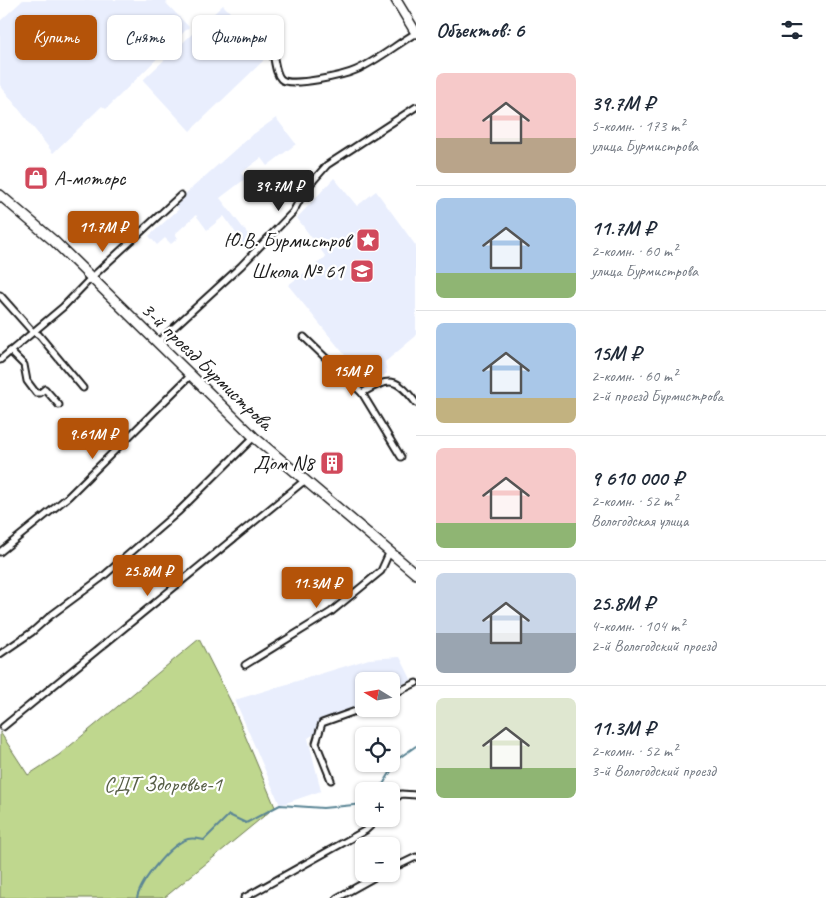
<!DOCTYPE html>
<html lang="ru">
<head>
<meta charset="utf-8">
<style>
  body { margin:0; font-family:Caveat,sans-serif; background:#f2f2f3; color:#1f2937; height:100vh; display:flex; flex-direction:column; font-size:19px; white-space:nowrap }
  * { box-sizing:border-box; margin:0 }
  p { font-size:16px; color:#747a83 }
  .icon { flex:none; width:28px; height:28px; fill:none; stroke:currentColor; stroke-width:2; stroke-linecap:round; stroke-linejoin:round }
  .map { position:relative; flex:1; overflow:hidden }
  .side { display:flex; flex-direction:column; background:#fff; width:410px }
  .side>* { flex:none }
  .banner { position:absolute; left:15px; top:15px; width:325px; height:45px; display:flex; gap:10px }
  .needle { width:32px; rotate:281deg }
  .fabs { position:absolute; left:355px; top:672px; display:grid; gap:10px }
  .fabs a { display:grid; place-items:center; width:45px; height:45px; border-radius:8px; background:#fff; box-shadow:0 1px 4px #0004; font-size:25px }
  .price { position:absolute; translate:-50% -42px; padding:0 11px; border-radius:5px; background:#b45309; color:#fff; font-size:16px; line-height:32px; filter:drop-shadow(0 1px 2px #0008) }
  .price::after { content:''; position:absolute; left:50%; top:30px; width:15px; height:11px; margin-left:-8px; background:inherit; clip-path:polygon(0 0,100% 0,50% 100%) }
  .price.active { background:#222; color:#fff }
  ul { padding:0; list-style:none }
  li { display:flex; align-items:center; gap:15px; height:125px; padding:0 20px }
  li+li { border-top:1px solid #e0e1e3 }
  li span { display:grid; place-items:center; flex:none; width:140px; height:100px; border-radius:8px; color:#555 }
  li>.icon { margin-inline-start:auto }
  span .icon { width:60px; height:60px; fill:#fffc; stroke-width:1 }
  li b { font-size:21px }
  h2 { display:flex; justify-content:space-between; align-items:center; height:60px; padding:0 20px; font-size:21px }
  .tag { padding:0 18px; border-radius:8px; background:#fff; box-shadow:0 1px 4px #0004; font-size:18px; line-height:45px }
  .tag.active { background:#b45309; color:#fff }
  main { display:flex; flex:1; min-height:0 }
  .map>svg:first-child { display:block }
  .built { fill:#e9eefd }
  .green { fill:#bfd78e; stroke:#6e7a55 }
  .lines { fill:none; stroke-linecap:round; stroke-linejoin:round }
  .stream { stroke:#5a8595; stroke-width:2 }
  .minor-casing { stroke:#1c1c1c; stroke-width:9 }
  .primary-casing { stroke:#1c1c1c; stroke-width:12 }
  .minor { stroke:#fff; stroke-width:5 }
  .primary { stroke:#fff; stroke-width:9 }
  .labels { text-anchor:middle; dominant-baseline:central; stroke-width:4.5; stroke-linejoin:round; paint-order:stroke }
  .poi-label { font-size:21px; fill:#1c1c1c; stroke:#fff; text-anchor:end }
  .street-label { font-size:21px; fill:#1c1c1c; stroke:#fff }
  .park-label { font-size:21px; fill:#555d44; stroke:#fff }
</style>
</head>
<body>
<main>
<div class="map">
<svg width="416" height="898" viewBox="0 0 416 898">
  <rect width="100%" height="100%" fill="#fff"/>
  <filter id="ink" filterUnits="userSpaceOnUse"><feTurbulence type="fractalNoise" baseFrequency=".02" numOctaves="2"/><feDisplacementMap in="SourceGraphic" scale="10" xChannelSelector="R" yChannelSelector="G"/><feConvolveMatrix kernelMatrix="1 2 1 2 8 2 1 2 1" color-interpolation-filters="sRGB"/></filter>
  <g filter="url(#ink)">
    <!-- built -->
    <g class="built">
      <path d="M 23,0 L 169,0 L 166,3 L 189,27 L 106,109 L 102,106 L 53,153 L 0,85 L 0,21 Z"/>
      <path d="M 223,5 L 263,46 L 263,61 L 190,131 L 143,80 Z"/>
      <path d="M 276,118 L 296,144 L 267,166 L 261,158 L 241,173 L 245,179 L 220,198 L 257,246 L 249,252 L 224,216 L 207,230 L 196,215 L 175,234 L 178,238 L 171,244 L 165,238 L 157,245 L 149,236 L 179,209 L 174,204 L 248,138 Z"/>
      <path d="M 334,178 L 357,206 L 376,191 L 416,246 L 416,336 L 385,362 L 387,373 L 370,386 L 288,285 L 326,257 L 297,218 Z"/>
      <path d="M 400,657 L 413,683 L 391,691 L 391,681 L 364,681 L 364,703 L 308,738 L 321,791 L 280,805 L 235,700 L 369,659 Z"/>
    </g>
    <!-- green -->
    <path class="green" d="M 199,639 L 231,702 L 275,807 L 164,898 L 0,898 L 0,732 L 28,775 L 59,755 Z"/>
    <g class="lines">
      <!-- stream -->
      <g class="stream">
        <path d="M 379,791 L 399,758 L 416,746"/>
        <path d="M 137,898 C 141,881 170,844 188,839 C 192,838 199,839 204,840 L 229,815 L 246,823 L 280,805 L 323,808 L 364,804"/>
      </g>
      <!-- minor casing -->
      <g class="minor-casing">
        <g id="minor">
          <path d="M 263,33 C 277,47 272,70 281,79 C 290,88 345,75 356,70 C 377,61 397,44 416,33"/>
          <path d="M 0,295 L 32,331 L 39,335 L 83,388"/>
          <path d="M 304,337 L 362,393 L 401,457"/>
          <path d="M 158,342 L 241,266 L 293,212 L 305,190 L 327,165 L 416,107"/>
          <path d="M 10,351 L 24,365 L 27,381 L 36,393 L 40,393 L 45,389 L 59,405"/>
          <path d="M 0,360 L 63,307 L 91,278 L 181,195"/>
          <path d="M 362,393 C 390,377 396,377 416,403"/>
          <path d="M 0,552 L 68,497 L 191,375"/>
          <path d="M 0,654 L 32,632 L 50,616 L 100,579 L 179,511 L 254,437"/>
          <path d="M 245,665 L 331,612 L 381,571 L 390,551"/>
          <path d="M 391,695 L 416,683"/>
          <path d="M 3,727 L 304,481"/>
          <path d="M 331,780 L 316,743 L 322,723 L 364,708"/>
          <path d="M 391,802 L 401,794 L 416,795"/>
          <path d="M 391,869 L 416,857"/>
          <path d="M 244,898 L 366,830 L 378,819"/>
          <path d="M 337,898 L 380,874"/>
        </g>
      </g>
      <!-- primary casing -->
      <g class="primary-casing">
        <g id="primary">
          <path d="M 396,0 L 416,33"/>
          <path d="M 0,195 L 54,241 L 254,437 L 416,574"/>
        </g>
      </g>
      <!-- minor -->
      <use href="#minor" class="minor"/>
      <!-- primary -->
      <use href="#primary" class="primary"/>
    </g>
  </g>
  <!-- icons -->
  <defs>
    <g id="shop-square" transform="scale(1.25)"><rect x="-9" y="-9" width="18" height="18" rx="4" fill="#d1495b" stroke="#fff"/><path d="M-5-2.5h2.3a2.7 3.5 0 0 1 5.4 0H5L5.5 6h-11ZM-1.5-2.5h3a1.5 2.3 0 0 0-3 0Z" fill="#fff"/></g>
    <g id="sight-square" transform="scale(1.25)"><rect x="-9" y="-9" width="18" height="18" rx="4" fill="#d1495b" stroke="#fff"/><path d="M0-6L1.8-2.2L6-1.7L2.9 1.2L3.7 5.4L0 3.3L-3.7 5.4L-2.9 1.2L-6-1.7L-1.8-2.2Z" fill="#fff"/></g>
    <g id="school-square" transform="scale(1.25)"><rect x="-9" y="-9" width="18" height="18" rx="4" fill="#d1495b" stroke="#fff"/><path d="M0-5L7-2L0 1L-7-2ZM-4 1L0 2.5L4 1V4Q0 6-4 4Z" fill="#fff"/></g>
    <g id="building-square" transform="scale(1.25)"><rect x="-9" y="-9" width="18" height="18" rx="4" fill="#d1495b" stroke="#fff"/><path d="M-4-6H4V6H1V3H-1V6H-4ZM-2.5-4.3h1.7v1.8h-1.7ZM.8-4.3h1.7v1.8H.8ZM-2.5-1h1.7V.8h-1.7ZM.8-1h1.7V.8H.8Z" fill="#fff"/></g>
  </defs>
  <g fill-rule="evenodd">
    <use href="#shop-square" x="36" y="178"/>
    <use href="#sight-square" x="368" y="240"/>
    <use href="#school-square" x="362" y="271"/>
    <use href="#building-square" x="332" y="463"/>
  </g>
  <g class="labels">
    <!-- poi labels -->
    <g class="poi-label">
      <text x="54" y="178" text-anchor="start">А-моторс</text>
      <text x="350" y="240">Ю.В. Бурмистров</text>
      <text x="344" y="271">Школа № 61</text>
      <text x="314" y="463">Дом N8</text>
    </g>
    <!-- street labels -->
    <g class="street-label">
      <text transform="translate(207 366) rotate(44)">3-й проезд Бурмистрова</text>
    </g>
    <!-- park labels -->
    <g class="park-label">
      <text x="163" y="784">СДТ Здоровье-1</text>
    </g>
  </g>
</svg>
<div class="fabs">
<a><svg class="needle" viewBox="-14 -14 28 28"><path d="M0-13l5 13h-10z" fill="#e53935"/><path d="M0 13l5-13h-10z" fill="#747a83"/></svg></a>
<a><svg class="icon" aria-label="locate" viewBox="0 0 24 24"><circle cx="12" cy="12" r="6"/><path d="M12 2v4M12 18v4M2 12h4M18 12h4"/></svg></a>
<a>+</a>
<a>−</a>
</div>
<b class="price active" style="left:279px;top:212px">39.7M ₽</b>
<b class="price" style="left:103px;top:253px">11.7M ₽</b>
<b class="price" style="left:352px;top:397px">15M ₽</b>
<b class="price" style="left:93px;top:460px">9.61M ₽</b>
<b class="price" style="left:148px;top:597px">25.8M ₽</b>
<b class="price" style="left:317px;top:609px">11.3M ₽</b>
<div class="banner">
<a class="tag active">Купить</a>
<a class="tag">Снять</a>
<a class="tag">Фильтры</a>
</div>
</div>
<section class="side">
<h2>Объектов: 6<svg class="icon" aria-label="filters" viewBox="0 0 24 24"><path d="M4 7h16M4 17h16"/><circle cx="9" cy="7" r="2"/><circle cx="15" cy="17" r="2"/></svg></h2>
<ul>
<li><span style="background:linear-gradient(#f6c9c9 65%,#b9a48a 0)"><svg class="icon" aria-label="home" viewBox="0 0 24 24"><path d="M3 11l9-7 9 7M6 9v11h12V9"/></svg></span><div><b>39.7M ₽</b><p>5-комн. · 173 m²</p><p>улица Бурмистрова</p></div></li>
<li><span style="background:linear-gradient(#a9c7e8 75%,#8fb573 0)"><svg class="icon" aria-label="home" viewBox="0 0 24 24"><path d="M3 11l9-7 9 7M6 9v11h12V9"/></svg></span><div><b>11.7M ₽</b><p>2-комн. · 60 m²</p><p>улица Бурмистрова</p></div></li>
<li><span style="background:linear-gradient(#a9c7e8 75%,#c2b280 0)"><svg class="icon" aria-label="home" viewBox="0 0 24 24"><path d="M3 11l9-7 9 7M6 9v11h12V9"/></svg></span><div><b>15M ₽</b><p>2-комн. · 60 m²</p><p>2-й проезд Бурмистрова</p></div></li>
<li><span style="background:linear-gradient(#f6c9c9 75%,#8fb573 0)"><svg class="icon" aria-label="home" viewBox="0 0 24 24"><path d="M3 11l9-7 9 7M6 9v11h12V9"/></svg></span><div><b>9 610 000 ₽</b><p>2-комн. · 52 m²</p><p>Вологодская улица</p></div></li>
<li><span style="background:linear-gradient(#c9d6e8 60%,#9aa5b1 0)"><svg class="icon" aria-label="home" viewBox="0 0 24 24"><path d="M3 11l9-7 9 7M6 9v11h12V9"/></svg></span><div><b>25.8M ₽</b><p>4-комн. · 104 m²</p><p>2-й Вологодский проезд</p></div></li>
<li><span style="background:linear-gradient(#dfe7d0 70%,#8fb573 0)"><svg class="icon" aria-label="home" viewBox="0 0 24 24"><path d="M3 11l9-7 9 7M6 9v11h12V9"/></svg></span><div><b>11.3M ₽</b><p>2-комн. · 52 m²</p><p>3-й Вологодский проезд</p></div></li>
</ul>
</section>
</main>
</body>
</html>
